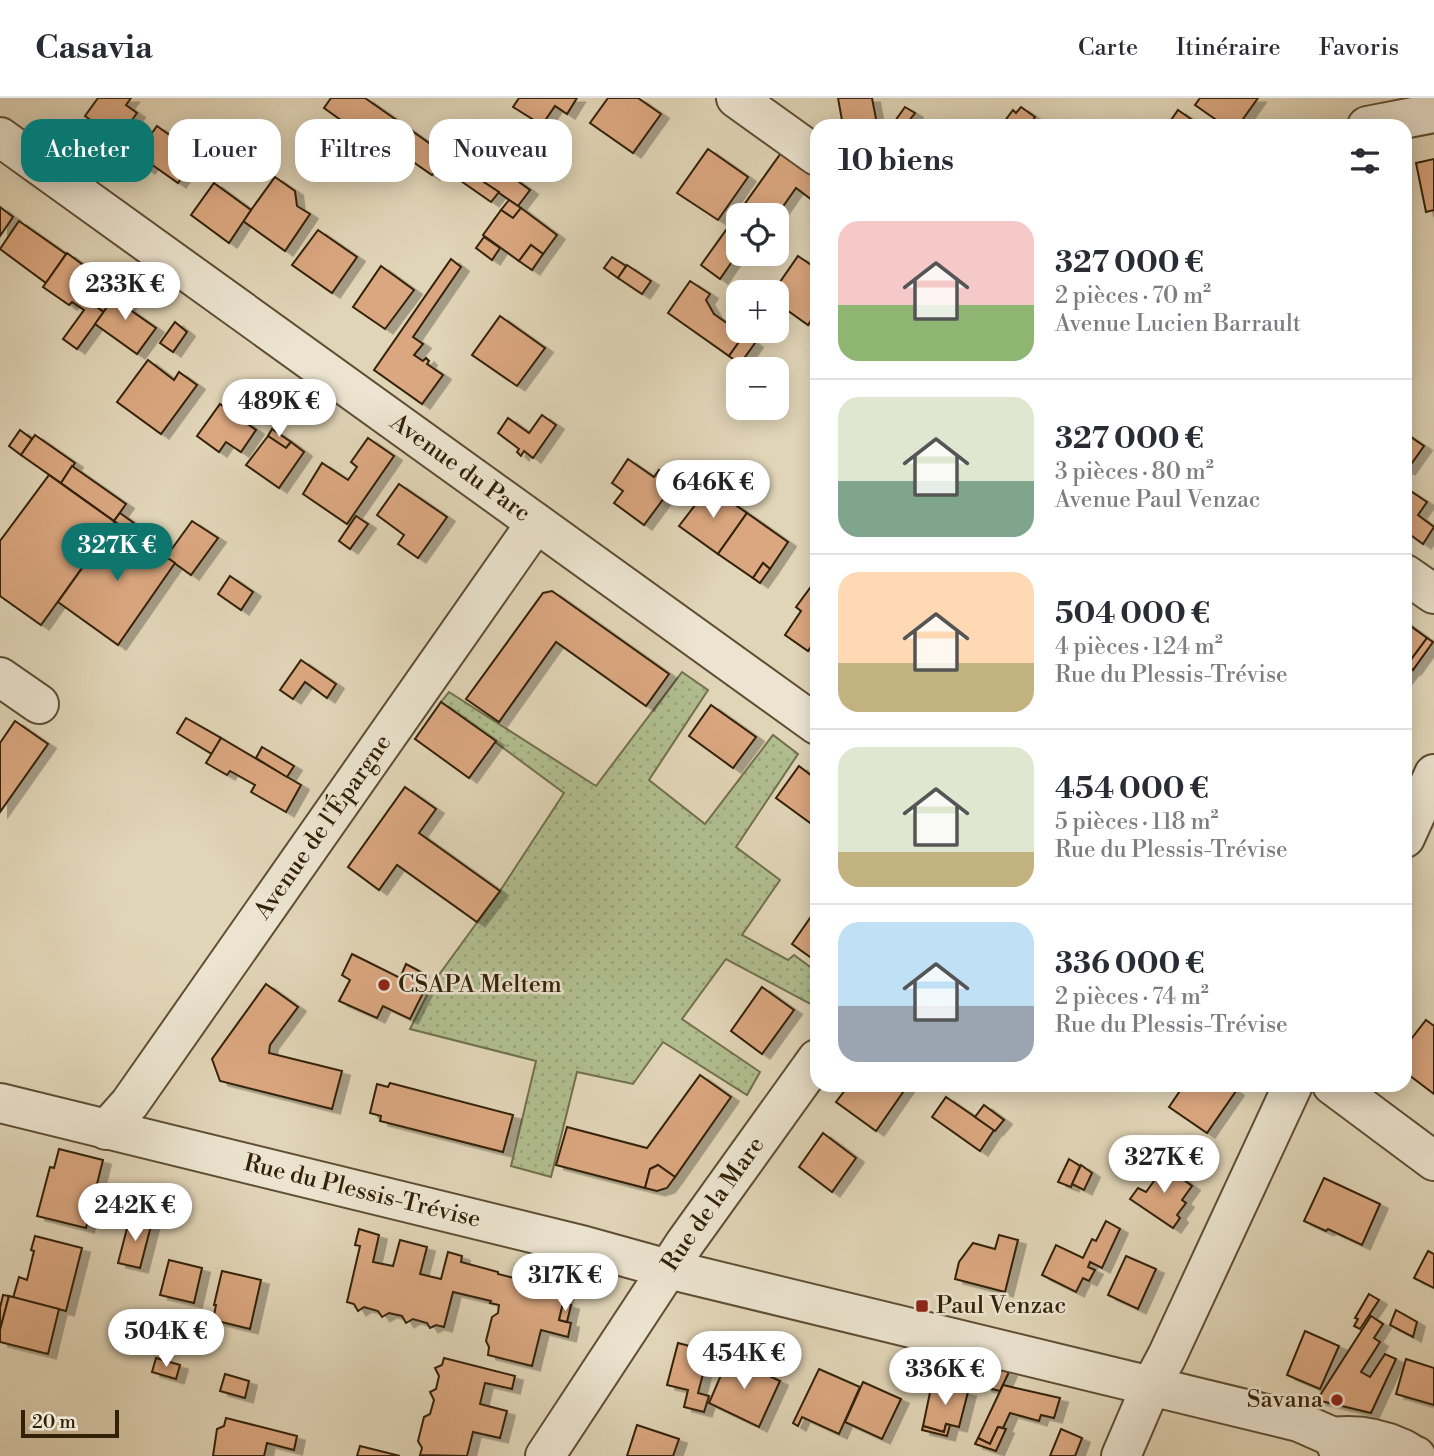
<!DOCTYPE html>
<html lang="fr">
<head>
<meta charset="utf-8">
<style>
  body { margin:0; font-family:"Libre Bodoni",serif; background:#f2f2f3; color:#2b2b33; height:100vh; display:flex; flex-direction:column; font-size:26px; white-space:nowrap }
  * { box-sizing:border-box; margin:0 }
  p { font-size:23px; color:#7c7c81 }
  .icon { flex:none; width:38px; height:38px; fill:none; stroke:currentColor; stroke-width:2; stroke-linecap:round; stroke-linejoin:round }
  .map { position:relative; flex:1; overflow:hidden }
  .sheet { position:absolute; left:810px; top:21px; width:602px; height:973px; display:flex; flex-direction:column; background:#fff; border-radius:21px; box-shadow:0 4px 18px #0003 }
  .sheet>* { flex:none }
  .guide { position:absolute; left:21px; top:21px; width:665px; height:63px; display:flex; gap:14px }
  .tools { position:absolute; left:726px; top:105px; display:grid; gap:14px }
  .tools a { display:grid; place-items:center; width:63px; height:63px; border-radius:14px; background:#fff; box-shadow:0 4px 18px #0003; font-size:35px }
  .scale { position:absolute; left:21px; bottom:18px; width:98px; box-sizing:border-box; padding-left:7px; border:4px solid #332107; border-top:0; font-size:19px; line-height:24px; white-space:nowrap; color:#332107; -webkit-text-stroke:5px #ece4d0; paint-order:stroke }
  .price { position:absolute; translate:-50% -60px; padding:0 16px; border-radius:24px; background:#fff; color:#222; font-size:23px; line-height:46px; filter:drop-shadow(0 2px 4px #0008) }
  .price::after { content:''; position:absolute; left:50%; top:42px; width:21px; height:16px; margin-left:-10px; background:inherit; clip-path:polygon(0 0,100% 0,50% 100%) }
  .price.on { background:#0f766e; color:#fff }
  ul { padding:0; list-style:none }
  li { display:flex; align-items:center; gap:21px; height:175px; padding:0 28px }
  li+li { border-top:2px solid #e1e1e2 }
  li span { display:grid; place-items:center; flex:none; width:196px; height:140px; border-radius:21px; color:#555 }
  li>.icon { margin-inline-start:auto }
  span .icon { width:84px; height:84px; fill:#fffc; stroke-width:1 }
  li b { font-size:30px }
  h2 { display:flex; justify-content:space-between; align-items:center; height:84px; padding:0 28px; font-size:30px }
  .pill { padding:0 24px; border-radius:21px; background:#fff; box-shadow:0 4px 18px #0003; font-size:24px; line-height:63px }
  .pill.on { background:#0f766e; color:#fff }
  header { display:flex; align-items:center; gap:42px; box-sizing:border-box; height:98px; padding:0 35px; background:#fff; border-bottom:2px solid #e1e1e2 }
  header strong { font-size:33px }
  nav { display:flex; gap:38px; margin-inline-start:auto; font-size:24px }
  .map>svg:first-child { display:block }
  .green { fill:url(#green-dots); stroke:#72704c; stroke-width:2 }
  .building { fill:#dba780; stroke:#332107; stroke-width:2; filter:url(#shadow) }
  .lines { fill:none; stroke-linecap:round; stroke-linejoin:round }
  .minor-casing { stroke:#5e4e33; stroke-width:42 }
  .minor { stroke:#ece4d0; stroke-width:38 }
  .poi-dot { fill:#8f2418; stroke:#ece4d0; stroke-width:2.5 }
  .labels { text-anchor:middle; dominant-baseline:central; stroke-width:5; stroke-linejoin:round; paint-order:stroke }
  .street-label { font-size:24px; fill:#332107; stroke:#ece4d0 }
  .poi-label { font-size:24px; fill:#332107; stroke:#ece4d0; text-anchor:start }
</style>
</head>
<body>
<header>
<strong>Casavia</strong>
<nav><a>Carte</a><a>Itinéraire</a><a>Favoris</a></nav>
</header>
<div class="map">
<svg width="1434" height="1358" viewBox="0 0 1434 1358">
  <defs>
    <pattern id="green-dots" width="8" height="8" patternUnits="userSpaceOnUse" patternTransform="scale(1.75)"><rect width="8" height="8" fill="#b1be90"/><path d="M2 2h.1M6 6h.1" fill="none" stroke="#99a37b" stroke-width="1.8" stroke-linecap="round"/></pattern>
    <filter id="shadow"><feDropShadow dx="8" dy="4.5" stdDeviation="0" flood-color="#0004"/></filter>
  </defs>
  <rect width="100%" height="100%" fill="#e1d5b7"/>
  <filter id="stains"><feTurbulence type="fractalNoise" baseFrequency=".00286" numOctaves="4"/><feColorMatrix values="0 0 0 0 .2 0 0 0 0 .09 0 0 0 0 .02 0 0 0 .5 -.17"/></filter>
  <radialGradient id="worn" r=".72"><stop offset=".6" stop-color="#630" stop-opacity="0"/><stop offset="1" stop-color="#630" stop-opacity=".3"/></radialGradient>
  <!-- green -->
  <path class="green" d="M 682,574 L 708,592 L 649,682 L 705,726 L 773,637 L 798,656 L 736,749 L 780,782 L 742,837 L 788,862 L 794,857 L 817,874 L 817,907 L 816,909 L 726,861 L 682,921 L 760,974 L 747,997 L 663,944 L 633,986 L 577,974 L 551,1079 L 511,1068 L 536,963 L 410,931 L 433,885 L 500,793 L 564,695 L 441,604 L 449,594 L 596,688 Z"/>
  <!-- building -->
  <g class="building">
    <path d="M 98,0 L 131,0 L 126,7 L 137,15 L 129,26 L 135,31 L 124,46 L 85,18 Z"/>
    <path d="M 331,0 L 365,0 L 395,21 L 376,47 L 324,10 Z"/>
    <path d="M 519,0 L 577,0 L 567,16 L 555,8 L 542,27 L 513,9 Z"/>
    <path d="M 608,0 L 638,0 L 661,16 L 633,55 L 590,25 Z"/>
    <path d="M 838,0 L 872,0 L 877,26 L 843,28 Z"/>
    <path d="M 1200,0 L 1258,0 L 1238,28 L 1225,28 L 1195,7 Z"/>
    <path d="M 905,9 L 915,15 L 905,28 L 902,28 L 895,23 Z"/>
    <path d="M 1021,9 L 1035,19 L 1029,28 L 1001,28 L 1013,12 L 1016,15 Z"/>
    <path d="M 1178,12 L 1201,28 L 1167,28 Z"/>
    <path d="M 395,21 L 446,57 L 432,77 L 406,59 L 408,54 L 383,36 Z"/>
    <path d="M 157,28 L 197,57 L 178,85 L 151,66 L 147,71 L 133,62 Z"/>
    <path d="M 184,32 L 205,47 L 197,57 L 176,43 Z"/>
    <path d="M 708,51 L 748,79 L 718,122 L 677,95 Z"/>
    <path d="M 781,55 L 817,81 L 817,94 L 812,102 L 796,90 L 777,117 L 738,117 L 738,155 L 720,181 L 701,167 Z"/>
    <path d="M 1434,61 L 1434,112 L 1426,114 L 1416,65 Z"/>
    <path d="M 481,71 L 496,83 L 504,73 L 530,92 L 518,108 L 476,79 Z"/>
    <path d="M 467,73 L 499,94 L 491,104 L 461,83 Z"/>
    <path d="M 275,79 L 295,93 L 297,108 L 310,116 L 285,153 L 243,123 Z"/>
    <path d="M 214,85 L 251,112 L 229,145 L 191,117 Z"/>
    <path d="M 509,102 L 521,110 L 513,120 L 501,112 Z"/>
    <path d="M 0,109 L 13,119 L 0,138 Z"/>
    <path d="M 521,110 L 557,137 L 543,156 L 531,147 L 519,163 L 483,137 L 501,112 L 513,120 Z"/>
    <path d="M 19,123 L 66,156 L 46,185 L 0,151 Z"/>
    <path d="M 318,132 L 357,159 L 332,195 L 292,167 Z"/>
    <path d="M 484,139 L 500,150 L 492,162 L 476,150 Z"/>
    <path d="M 531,147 L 543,156 L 532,172 L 519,163 Z"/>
    <path d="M 67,155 L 90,172 L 83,182 L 98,193 L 90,204 L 104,214 L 77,251 L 63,241 L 84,212 L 72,204 L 69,207 L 43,189 Z"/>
    <path d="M 798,158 L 817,171 L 817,214 L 808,227 L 777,205 L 777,194 L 773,194 Z"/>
    <path d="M 612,159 L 626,168 L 618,180 L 604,170 Z"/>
    <path d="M 451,161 L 461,169 L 413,239 L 423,246 L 414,257 L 423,263 L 426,260 L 429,263 L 427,266 L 443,277 L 422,306 L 374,272 Z"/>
    <path d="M 627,167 L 651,183 L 642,196 L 618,180 Z"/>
    <path d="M 381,168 L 414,192 L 385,231 L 353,209 Z"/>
    <path d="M 690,183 L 710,196 L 706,202 L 714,216 L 744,237 L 729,258 L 668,215 Z"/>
    <path d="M 101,188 L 115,198 L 104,214 L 90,204 Z"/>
    <path d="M 122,188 L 135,197 L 126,209 L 156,230 L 137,256 L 95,226 Z"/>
    <path d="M 500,218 L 545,250 L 517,288 L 472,257 Z"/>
    <path d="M 175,224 L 187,234 L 173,254 L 160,245 Z"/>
    <path d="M 744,237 L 755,245 L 740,266 L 729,258 Z"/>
    <path d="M 148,262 L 174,282 L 179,274 L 197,287 L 161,336 L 117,304 Z"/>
    <path d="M 220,306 L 256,332 L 241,354 L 226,344 L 219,354 L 197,338 Z"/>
    <path d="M 542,317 L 556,327 L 533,360 L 524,353 L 521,358 L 517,354 L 519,351 L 498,335 L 508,320 L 529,335 Z"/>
    <path d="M 272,331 L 291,344 L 286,350 L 268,338 Z"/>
    <path d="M 20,332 L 32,341 L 21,357 L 9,348 Z"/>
    <path d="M 1405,335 L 1424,348 L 1407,372 L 1405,371 Z"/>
    <path d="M 35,337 L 75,365 L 61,385 L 21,357 Z"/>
    <path d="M 268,338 L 286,350 L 291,344 L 304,354 L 279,390 L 246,367 Z"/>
    <path d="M 368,340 L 394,358 L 347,426 L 303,396 L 322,365 L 348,382 L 357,369 L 351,364 Z"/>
    <path d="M 628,361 L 654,379 L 659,372 L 676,384 L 644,427 L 614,405 L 623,393 L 612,385 Z"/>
    <path d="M 72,368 L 126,406 L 114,423 L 61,385 Z"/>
    <path d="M 49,377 L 115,424 L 41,527 L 0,498 L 0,443 Z"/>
    <path d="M 399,386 L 447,419 L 418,460 L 398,446 L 404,437 L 377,417 Z"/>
    <path d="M 709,389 L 747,415 L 718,456 L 679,428 Z"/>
    <path d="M 1406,390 L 1427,404 L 1418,417 L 1434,429 L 1423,446 L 1405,433 Z"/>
    <path d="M 120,415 L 171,452 L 166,459 L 114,423 Z"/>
    <path d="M 747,415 L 788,444 L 770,471 L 763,465 L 753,480 L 718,456 Z"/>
    <path d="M 356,418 L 368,426 L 350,451 L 339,443 Z"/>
    <path d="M 192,423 L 218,440 L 191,477 L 166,459 Z"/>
    <path d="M 115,424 L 175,465 L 118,547 L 58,504 Z"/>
    <path d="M 763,465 L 770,471 L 760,485 L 753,480 Z"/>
    <path d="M 230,478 L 253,494 L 241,512 L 218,496 Z"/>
    <path d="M 810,490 L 817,496 L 817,540 L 808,553 L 785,537 L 801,513 L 796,509 Z"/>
    <path d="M 552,493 L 669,576 L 646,608 L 556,544 L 499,624 L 466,601 L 543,495 Z"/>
    <path d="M 1405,524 L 1427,540 L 1407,567 L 1412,571 L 1405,580 Z"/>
    <path d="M 1427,540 L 1433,544 L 1413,572 L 1407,567 Z"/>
    <path d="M 301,562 L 336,586 L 327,600 L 305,584 L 293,601 L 280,592 Z"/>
    <path d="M 441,604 L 496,643 L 469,680 L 415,641 Z"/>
    <path d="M 711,607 L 756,639 L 733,670 L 689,638 Z"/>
    <path d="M 186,620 L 221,640 L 212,656 L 177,635 Z"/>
    <path d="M 15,623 L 48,646 L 0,714 L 0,645 Z"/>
    <path d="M 221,640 L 301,687 L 286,714 L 251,694 L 255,687 L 230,673 L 227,677 L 206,665 Z"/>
    <path d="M 262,649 L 294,668 L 287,679 L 256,660 Z"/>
    <path d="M 799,668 L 817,682 L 817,730 L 776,700 Z"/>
    <path d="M 405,689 L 436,711 L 419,735 L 500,793 L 477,824 L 397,767 L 379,792 L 348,769 Z"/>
    <path d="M 817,810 L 817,864 L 792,846 Z"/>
    <path d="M 352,856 L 400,880 L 406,866 L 421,874 L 416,885 L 426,889 L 410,921 L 383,908 L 377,920 L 339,903 L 350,882 L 342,877 Z"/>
    <path d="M 266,886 L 298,909 L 270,947 L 269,955 L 342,973 L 332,1011 L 220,983 L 212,961 Z"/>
    <path d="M 762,889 L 794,912 L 762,956 L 731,933 Z"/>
    <path d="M 1426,922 L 1434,928 L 1434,996 L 1405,974 L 1405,949 Z"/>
    <path d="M 700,977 L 731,999 L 675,1079 L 658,1067 L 650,1071 L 645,1090 L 556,1067 L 567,1029 L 647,1050 Z"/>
    <path d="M 390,985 L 513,1017 L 503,1054 L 380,1023 L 381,1018 L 370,1015 L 377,986 L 388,989 Z"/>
    <path d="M 849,987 L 908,987 L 876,1033 L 836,1004 Z"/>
    <path d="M 1184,987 L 1227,987 L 1236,993 L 1207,1035 L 1169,1009 Z"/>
    <path d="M 946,999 L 994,1032 L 980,1053 L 932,1019 Z"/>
    <path d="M 984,1007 L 1004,1022 L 995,1033 L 975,1019 Z"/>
    <path d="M 823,1035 L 856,1060 L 832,1094 L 799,1069 Z"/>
    <path d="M 1150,1043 L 1162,1051 L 1156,1060 L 1144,1051 Z"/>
    <path d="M 59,1051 L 103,1062 L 86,1130 L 37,1118 L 50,1069 L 54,1070 Z"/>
    <path d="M 1069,1061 L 1080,1068 L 1071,1089 L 1058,1084 Z"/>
    <path d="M 1160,1064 L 1192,1088 L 1182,1102 L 1186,1105 L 1177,1117 L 1180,1120 L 1173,1130 L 1130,1101 L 1138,1090 L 1146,1094 L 1154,1083 L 1149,1079 Z"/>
    <path d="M 658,1067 L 675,1079 L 667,1090 L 657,1093 L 645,1090 L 650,1071 Z"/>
    <path d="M 1081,1067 L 1092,1075 L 1084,1092 L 1072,1086 Z"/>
    <path d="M 1324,1080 L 1380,1106 L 1362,1147 L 1328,1131 L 1326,1133 L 1304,1123 Z"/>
    <path d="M 130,1119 L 152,1124 L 140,1170 L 118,1165 Z"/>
    <path d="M 1106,1123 L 1120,1131 L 1102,1170 L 1090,1164 L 1088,1169 L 1095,1172 L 1089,1183 L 1083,1180 L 1076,1194 L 1042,1177 L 1056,1147 L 1083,1160 L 1092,1141 L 1096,1143 Z"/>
    <path d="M 359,1131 L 379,1137 L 373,1164 L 393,1168 L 400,1142 L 427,1149 L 420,1176 L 441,1181 L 448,1154 L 462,1158 L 461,1164 L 498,1174 L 498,1176 L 530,1184 L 532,1176 L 557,1182 L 555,1192 L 566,1195 L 559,1222 L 571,1225 L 568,1239 L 541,1232 L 532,1268 L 488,1257 L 489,1249 L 486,1243 L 492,1219 L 498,1215 L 499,1207 L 490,1205 L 491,1203 L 453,1194 L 444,1229 L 436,1227 L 430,1230 L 427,1225 L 413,1221 L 406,1225 L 402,1218 L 389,1215 L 382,1219 L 378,1213 L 364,1209 L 358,1213 L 354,1206 L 347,1204 L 360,1148 L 355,1147 Z"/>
    <path d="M 999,1137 L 1018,1142 L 1005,1194 L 955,1181 L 959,1164 L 973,1145 L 995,1151 Z"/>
    <path d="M 35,1138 L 82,1150 L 66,1213 L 13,1200 L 19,1179 L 27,1182 L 34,1153 L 31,1152 Z"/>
    <path d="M 1428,1153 L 1434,1156 L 1434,1190 L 1414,1180 Z"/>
    <path d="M 1126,1158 L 1156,1171 L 1138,1211 L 1108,1197 Z"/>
    <path d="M 169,1162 L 202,1170 L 194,1205 L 160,1197 Z"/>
    <path d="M 222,1173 L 261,1182 L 250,1231 L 213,1222 L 216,1207 L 214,1207 Z"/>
    <path d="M 1369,1196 L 1379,1202 L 1360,1231 L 1354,1228 L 1358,1221 L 1355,1220 Z"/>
    <path d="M 3,1197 L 9,1198 L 0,1232 L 0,1210 Z"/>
    <path d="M 9,1198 L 59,1211 L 48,1256 L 0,1244 L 0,1232 Z"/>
    <path d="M 563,1205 L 571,1207 L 567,1224 L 559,1222 Z"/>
    <path d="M 1396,1212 L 1417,1224 L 1413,1239 L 1390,1227 Z"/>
    <path d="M 1371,1218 L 1383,1226 L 1374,1240 L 1380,1244 L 1361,1274 L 1370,1279 L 1385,1256 L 1396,1261 L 1371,1315 L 1317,1302 Z"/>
    <path d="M 1305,1233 L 1339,1248 L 1320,1291 L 1287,1277 Z"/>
    <path d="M 678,1245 L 709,1253 L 698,1295 L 709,1298 L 704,1314 L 684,1309 L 688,1292 L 667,1287 Z"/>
    <path d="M 731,1254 L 750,1263 L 748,1268 L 780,1283 L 759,1329 L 709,1305 Z"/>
    <path d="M 156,1260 L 180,1267 L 176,1281 L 152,1274 Z"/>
    <path d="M 444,1260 L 515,1278 L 512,1291 L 485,1285 L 480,1306 L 507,1313 L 500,1340 L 473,1334 L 467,1358 L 420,1357 L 422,1350 L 418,1343 L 424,1319 L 430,1316 L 434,1302 L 430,1294 L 436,1291 L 439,1278 L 435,1270 L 442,1267 Z"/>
    <path d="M 1406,1261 L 1434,1270 L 1434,1307 L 1396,1296 Z"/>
    <path d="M 989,1269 L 1009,1274 L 1000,1293 L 984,1289 Z"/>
    <path d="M 819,1271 L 860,1289 L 839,1336 L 802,1319 L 798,1328 L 793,1325 Z"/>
    <path d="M 225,1276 L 249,1283 L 245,1300 L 220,1293 Z"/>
    <path d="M 863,1284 L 901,1301 L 882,1341 L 845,1324 Z"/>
    <path d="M 932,1285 L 968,1294 L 959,1329 L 946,1326 L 944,1334 L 923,1328 Z"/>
    <path d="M 1003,1287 L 1060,1300 L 1054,1320 L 1041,1317 L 1039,1323 L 1010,1315 L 1003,1330 L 998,1329 L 990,1346 L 978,1340 Z"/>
    <path d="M 226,1320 L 297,1338 L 294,1352 L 267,1345 L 264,1358 L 213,1358 L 217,1331 L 224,1328 Z"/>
    <path d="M 946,1326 L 950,1327 L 947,1338 L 922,1332 L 923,1328 L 944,1334 Z"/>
    <path d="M 637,1327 L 679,1341 L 673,1358 L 627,1358 Z"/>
    <path d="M 998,1329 L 1006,1331 L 996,1353 L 975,1346 L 978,1340 L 990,1346 Z"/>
    <path d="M 1061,1331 L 1082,1340 L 1075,1358 L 1050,1358 Z"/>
    <path d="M 360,1348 L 400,1358 L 357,1358 Z"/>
  </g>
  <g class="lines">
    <!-- minor casing -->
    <g class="minor-casing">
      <g id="minor">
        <path d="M 736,0 L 817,58"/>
        <path d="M 1367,28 L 1434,15"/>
        <path id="s1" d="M 0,39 L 817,627"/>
        <path d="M 1405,476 L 1434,496"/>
        <path d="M 0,579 L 39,606"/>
        <path d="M 1405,740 L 1434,676"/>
        <path d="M 1332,987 L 1434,1063"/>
        <path id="s2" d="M 0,1005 L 585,1148 L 668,1171 L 1299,1324 L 1333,1339"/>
        <path id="s3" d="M 106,1032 L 130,1005 L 536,425"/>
        <path id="s4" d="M 545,1358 L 685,1145 L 817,961"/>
        <path d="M 1121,1358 L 1151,1288 L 1167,1258 L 1293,987"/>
        <path d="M 1341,1358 L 1333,1339 C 1356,1336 1379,1340 1401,1350 C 1406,1352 1410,1356 1416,1358"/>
      </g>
    </g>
    <!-- minor -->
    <use href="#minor" class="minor"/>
  </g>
  <!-- markers -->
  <g class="poi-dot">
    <circle cx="384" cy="887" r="7"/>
    <rect x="915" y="1201" width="14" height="14" rx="3.5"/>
    <circle cx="1337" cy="1302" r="7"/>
  </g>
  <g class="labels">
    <!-- street labels -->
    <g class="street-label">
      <text stroke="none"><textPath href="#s1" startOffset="567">Avenue du Parc</textPath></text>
      <text stroke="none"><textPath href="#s3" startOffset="373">Avenue de l'Épargne</textPath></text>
      <text stroke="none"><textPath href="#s2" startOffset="373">Rue du Plessis-Trévise</textPath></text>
      <text stroke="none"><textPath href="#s4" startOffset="303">Rue de la Mare</textPath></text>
    </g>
    <!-- poi labels -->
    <g class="poi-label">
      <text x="398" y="887">CSAPA Meltem</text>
      <text x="936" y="1208">Paul Venzac</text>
      <text x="1323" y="1302" text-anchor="end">Savana</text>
    </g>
  </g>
  <rect width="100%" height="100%" filter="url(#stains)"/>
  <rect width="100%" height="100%" fill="url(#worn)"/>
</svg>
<div class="tools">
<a><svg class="icon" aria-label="locate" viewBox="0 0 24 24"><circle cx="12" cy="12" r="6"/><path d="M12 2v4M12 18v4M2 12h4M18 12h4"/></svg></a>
<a>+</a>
<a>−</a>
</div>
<div class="scale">20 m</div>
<b class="price" style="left:125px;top:224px">233K €</b>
<b class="price" style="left:279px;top:341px">489K €</b>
<b class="price" style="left:713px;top:422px">646K €</b>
<b class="price on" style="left:117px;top:485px">327K €</b>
<b class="price" style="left:1164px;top:1097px">327K €</b>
<b class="price" style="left:135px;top:1145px">242K €</b>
<b class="price" style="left:565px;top:1215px">317K €</b>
<b class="price" style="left:166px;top:1271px">504K €</b>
<b class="price" style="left:744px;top:1293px">454K €</b>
<b class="price" style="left:945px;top:1309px">336K €</b>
<div class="guide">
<a class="pill on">Acheter</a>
<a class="pill">Louer</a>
<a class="pill">Filtres</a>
<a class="pill">Nouveau</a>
</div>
<section class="sheet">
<h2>10 biens<svg class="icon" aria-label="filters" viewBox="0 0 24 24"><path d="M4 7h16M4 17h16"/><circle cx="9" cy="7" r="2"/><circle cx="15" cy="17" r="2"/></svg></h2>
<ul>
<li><span style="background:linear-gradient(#f6c9c9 60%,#8fb573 0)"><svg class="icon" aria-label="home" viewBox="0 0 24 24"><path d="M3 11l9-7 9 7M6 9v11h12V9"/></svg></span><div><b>327 000 €</b><p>2 pièces · 70 m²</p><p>Avenue Lucien Barrault</p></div></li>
<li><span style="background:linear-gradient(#dfe7d0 60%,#7fa58c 0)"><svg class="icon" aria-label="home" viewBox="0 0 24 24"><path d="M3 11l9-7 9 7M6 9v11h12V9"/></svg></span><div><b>327 000 €</b><p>3 pièces · 80 m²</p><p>Avenue Paul Venzac</p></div></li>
<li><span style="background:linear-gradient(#ffd9b3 65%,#c2b280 0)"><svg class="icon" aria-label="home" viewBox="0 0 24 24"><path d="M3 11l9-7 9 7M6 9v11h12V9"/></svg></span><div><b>504 000 €</b><p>4 pièces · 124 m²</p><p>Rue du Plessis-Trévise</p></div></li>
<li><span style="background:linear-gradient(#dfe7d0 75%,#c2b280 0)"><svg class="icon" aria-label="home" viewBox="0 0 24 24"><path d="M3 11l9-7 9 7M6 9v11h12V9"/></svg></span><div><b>454 000 €</b><p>5 pièces · 118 m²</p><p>Rue du Plessis-Trévise</p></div></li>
<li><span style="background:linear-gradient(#bfe0f5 60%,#9aa5b1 0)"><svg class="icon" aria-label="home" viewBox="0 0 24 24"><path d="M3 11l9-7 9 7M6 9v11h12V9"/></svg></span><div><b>336 000 €</b><p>2 pièces · 74 m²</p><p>Rue du Plessis-Trévise</p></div></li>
</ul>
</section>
</div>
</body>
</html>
